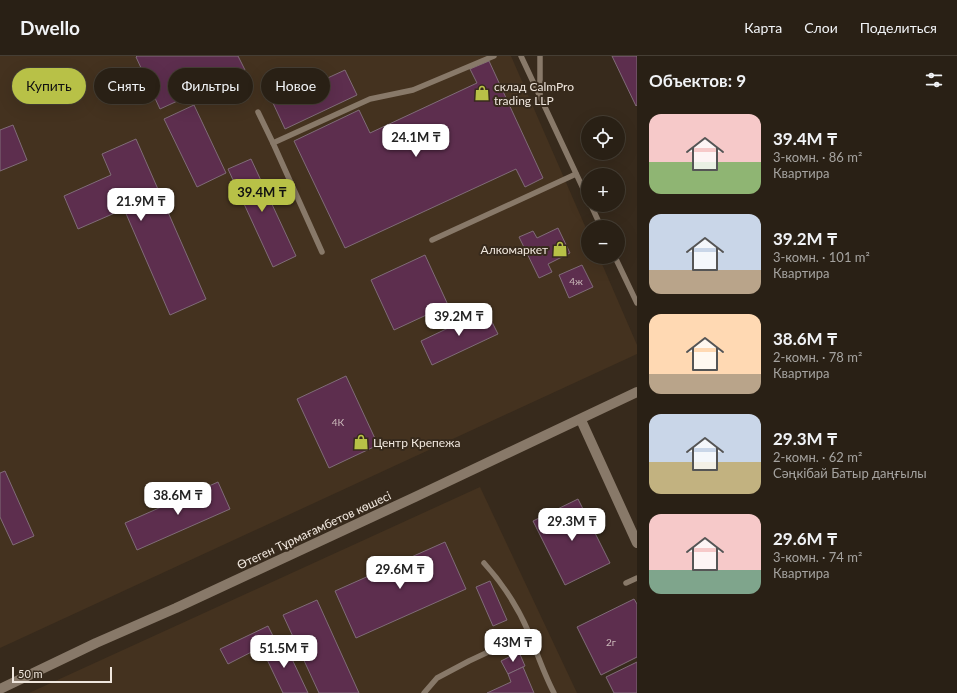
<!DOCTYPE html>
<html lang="ru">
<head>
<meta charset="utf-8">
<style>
  body { margin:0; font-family:Lato,sans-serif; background:#31281e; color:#f1f3f6; height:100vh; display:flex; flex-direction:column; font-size:15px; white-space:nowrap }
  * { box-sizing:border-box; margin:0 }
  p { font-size:13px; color:#a5a3a0 }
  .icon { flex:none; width:22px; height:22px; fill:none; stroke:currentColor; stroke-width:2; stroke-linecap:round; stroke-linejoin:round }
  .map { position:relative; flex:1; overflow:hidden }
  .side { display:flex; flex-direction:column; background:#292015; width:320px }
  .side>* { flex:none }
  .hud { position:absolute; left:12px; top:12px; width:380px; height:36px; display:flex; gap:8px }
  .tools { position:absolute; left:581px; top:60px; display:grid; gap:8px }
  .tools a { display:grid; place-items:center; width:44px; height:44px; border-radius:50%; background:#292015; box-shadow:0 4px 16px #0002,0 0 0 1px #453e34; font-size:20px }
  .scale { position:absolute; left:12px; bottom:10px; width:100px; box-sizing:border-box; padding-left:4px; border:2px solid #f0e7de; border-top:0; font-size:11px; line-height:14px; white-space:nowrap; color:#f0e7de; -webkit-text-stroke:3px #372a1c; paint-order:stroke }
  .price { position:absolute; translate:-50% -34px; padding:0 9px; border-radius:8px; background:#fff; color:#222; font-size:13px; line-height:26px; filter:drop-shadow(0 1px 2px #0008) }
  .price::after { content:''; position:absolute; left:50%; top:24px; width:12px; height:9px; margin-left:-6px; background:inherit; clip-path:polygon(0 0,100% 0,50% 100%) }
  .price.selected { background:#b8c147; color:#111 }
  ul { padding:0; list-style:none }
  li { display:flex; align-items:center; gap:12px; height:100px; padding:0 12px }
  li span { display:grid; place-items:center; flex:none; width:112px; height:80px; border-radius:12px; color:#555 }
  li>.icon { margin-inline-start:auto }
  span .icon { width:48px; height:48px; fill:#fffc; stroke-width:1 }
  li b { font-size:17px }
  h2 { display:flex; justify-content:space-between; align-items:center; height:48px; padding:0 12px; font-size:17px }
  .tag { padding:0 14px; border-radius:18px; background:#292015; box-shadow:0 4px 16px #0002,0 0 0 1px #453e34; font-size:14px; line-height:36px }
  .tag.selected { background:#b8c147; color:#111 }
  header { display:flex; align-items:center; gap:24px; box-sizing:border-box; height:56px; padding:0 20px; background:#292015; border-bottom:1px solid #453e34 }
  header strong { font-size:19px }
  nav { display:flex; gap:22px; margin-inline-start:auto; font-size:14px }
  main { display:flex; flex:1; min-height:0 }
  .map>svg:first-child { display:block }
  .built { fill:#44321f }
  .building { fill:#5d2e4e; stroke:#806c78 }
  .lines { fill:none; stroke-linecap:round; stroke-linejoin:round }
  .service { stroke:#887969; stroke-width:5.5 }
  .tertiary { stroke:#887969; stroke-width:10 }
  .labels { text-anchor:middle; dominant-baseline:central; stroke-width:4; stroke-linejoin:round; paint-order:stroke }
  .number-label { font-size:10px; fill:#cbb9ba }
  .poi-label { font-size:12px; fill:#f0e7de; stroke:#372a1c; text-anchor:start }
  .street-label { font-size:12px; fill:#f0e7de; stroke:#372a1c }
</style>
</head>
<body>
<header>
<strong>Dwello</strong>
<nav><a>Карта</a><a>Слои</a><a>Поделиться</a></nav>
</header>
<main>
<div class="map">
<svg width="637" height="637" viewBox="0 0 637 637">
  <rect width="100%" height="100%" fill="#372a1c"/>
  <!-- built -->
  <g class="built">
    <path d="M 0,0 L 511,0 L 588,177 L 588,201 L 599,201 L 637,289 L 637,298 L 0,592 Z"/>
    <path d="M 480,431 L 577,637 L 29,637 Z"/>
  </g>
  <!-- building -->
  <g class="building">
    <path d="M 137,0 L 238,0 L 245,14 L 160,53 L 136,1 Z"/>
    <path d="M 612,0 L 637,0 L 637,49 L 636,50 Z"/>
    <path d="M 489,5 L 543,122 L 525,131 L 516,113 L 345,192 L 294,85 L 359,54 L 370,77 L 477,27 L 470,13 Z"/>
    <path d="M 345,14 L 357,39 L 285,73 L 273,47 Z"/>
    <path d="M 194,49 L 226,117 L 197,131 L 164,63 Z"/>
    <path d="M 13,69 L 27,104 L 0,115 L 0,74 Z"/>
    <path d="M 136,83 L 206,243 L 170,259 L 124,153 L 78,173 L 64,140 L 111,119 L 102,98 Z"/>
    <path d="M 251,103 L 296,200 L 273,211 L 228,113 Z"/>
    <path d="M 558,172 L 570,197 L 548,208 L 552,216 L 539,222 L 519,181 L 533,175 L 537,182 Z"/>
    <path d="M 425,199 L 448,249 L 394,274 L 371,224 Z"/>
    <path d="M 582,209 L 593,231 L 569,242 L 559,219 Z"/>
    <path d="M 486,254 L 498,278 L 432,309 L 421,285 Z"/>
    <path d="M 346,320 L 378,389 L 329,412 L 297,343 Z"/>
    <path d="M 5,415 L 34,480 L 13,489 L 0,461 L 0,417 Z"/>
    <path d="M 218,426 L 230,453 L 137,494 L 125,467 Z"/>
    <path d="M 578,443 L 610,507 L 565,529 L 533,465 Z"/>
    <path d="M 445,486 L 466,533 L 356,582 L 335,535 Z"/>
    <path d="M 490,525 L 507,564 L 493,570 L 476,531 Z"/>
    <path d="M 634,543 L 637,548 L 637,601 L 601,619 L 577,571 Z"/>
    <path d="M 317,544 L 359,637 L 319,637 L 283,559 Z"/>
    <path d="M 268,570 L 275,584 L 228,608 L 220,593 Z"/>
    <path d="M 283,584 L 308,637 L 283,637 L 262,593 Z"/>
    <path d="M 519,596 L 525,610 L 508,618 L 501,605 Z"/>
    <path d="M 637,606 L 637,637 L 614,637 L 606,621 Z"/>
    <path d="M 523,611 L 534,637 L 487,637 L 511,626 L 508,618 Z"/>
  </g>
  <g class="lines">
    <!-- service -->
    <g class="service">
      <path d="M 521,0 L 588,143"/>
      <path d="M 540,38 L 540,0"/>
      <path d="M 258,56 L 273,87"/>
      <path d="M 591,149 L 601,171"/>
      <path d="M 432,184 L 576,118"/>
      <path d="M 322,196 L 273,87 L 370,43 L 413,34 L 494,0"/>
      <path d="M 615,201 L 637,247"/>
      <path d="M 484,507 C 503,528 518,551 529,577 C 537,597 544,618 554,637"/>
      <path d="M 626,527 L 637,522"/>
      <path d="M 424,637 L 437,622 L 469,605 L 518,582 L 528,575"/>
    </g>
    <!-- tertiary -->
    <g class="tertiary">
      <path d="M 581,364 L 637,487"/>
      <path d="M 0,633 L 96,587 L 176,552 L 415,441 L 637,336"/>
    </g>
  </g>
  <!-- icons -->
  <defs>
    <g id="shop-bare" transform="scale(1.2)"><path d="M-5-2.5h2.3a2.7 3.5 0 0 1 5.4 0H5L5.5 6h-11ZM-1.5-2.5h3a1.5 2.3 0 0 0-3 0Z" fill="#b8c147" stroke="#372a1c" stroke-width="2.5" paint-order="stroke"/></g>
  </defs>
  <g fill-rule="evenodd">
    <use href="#shop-bare" x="482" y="37"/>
    <use href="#shop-bare" x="560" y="193"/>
    <use href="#shop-bare" x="361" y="386"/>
  </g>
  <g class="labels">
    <!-- number labels -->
    <g class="number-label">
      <text x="576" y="225">4ж</text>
      <text x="338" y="366">4К</text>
      <text x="611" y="586">2г</text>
    </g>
    <!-- poi labels -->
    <g class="poi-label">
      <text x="494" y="30">склад CalmPro<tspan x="494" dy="14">trading LLP</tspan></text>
      <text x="548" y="193" text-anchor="end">Алкомаркет</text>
      <text x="373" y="386">Центр Крепежа</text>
    </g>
    <!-- street labels -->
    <g class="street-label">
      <text transform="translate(314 474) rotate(-25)">Өтеген Тұрмағамбетов көшесі</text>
    </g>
  </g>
</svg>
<div class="tools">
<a><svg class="icon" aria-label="locate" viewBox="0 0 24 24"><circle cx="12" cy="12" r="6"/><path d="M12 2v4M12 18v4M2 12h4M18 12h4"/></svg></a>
<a>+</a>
<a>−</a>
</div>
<div class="scale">50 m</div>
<b class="price" style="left:416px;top:102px">24.1M ₸</b>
<b class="price selected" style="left:262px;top:157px">39.4M ₸</b>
<b class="price" style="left:141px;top:166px">21.9M ₸</b>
<b class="price" style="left:459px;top:281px">39.2M ₸</b>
<b class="price" style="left:178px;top:460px">38.6M ₸</b>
<b class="price" style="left:572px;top:486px">29.3M ₸</b>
<b class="price" style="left:400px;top:534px">29.6M ₸</b>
<b class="price" style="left:513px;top:607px">43M ₸</b>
<b class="price" style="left:284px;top:613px">51.5M ₸</b>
<div class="hud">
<a class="tag selected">Купить</a>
<a class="tag">Снять</a>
<a class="tag">Фильтры</a>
<a class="tag">Новое</a>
</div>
</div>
<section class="side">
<h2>Объектов: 9<svg class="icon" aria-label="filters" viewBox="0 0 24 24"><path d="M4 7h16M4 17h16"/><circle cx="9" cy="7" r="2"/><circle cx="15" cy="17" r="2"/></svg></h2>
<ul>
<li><span style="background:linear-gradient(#f6c9c9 60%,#8fb573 0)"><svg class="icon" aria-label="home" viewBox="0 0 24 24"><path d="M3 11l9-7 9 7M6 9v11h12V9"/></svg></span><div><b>39.4M ₸</b><p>3-комн. · 86 m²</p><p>Квартира</p></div></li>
<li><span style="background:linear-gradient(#c9d6e8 70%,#b9a48a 0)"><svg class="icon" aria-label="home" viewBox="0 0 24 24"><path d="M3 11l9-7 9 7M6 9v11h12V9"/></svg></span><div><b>39.2M ₸</b><p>3-комн. · 101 m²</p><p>Квартира</p></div></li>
<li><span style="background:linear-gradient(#ffd9b3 75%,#b9a48a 0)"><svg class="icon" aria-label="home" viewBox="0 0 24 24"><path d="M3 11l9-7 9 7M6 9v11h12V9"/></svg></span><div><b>38.6M ₸</b><p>2-комн. · 78 m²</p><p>Квартира</p></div></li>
<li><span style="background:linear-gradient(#c9d6e8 60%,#c2b280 0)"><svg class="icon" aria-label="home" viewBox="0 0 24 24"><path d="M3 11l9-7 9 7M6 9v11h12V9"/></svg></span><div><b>29.3M ₸</b><p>2-комн. · 62 m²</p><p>Сәңкібай Батыр даңғылы</p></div></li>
<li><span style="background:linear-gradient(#f6c9c9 70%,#7fa58c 0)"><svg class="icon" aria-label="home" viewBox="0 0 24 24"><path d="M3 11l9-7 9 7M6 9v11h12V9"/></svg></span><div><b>29.6M ₸</b><p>3-комн. · 74 m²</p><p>Квартира</p></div></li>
</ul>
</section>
</main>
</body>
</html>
